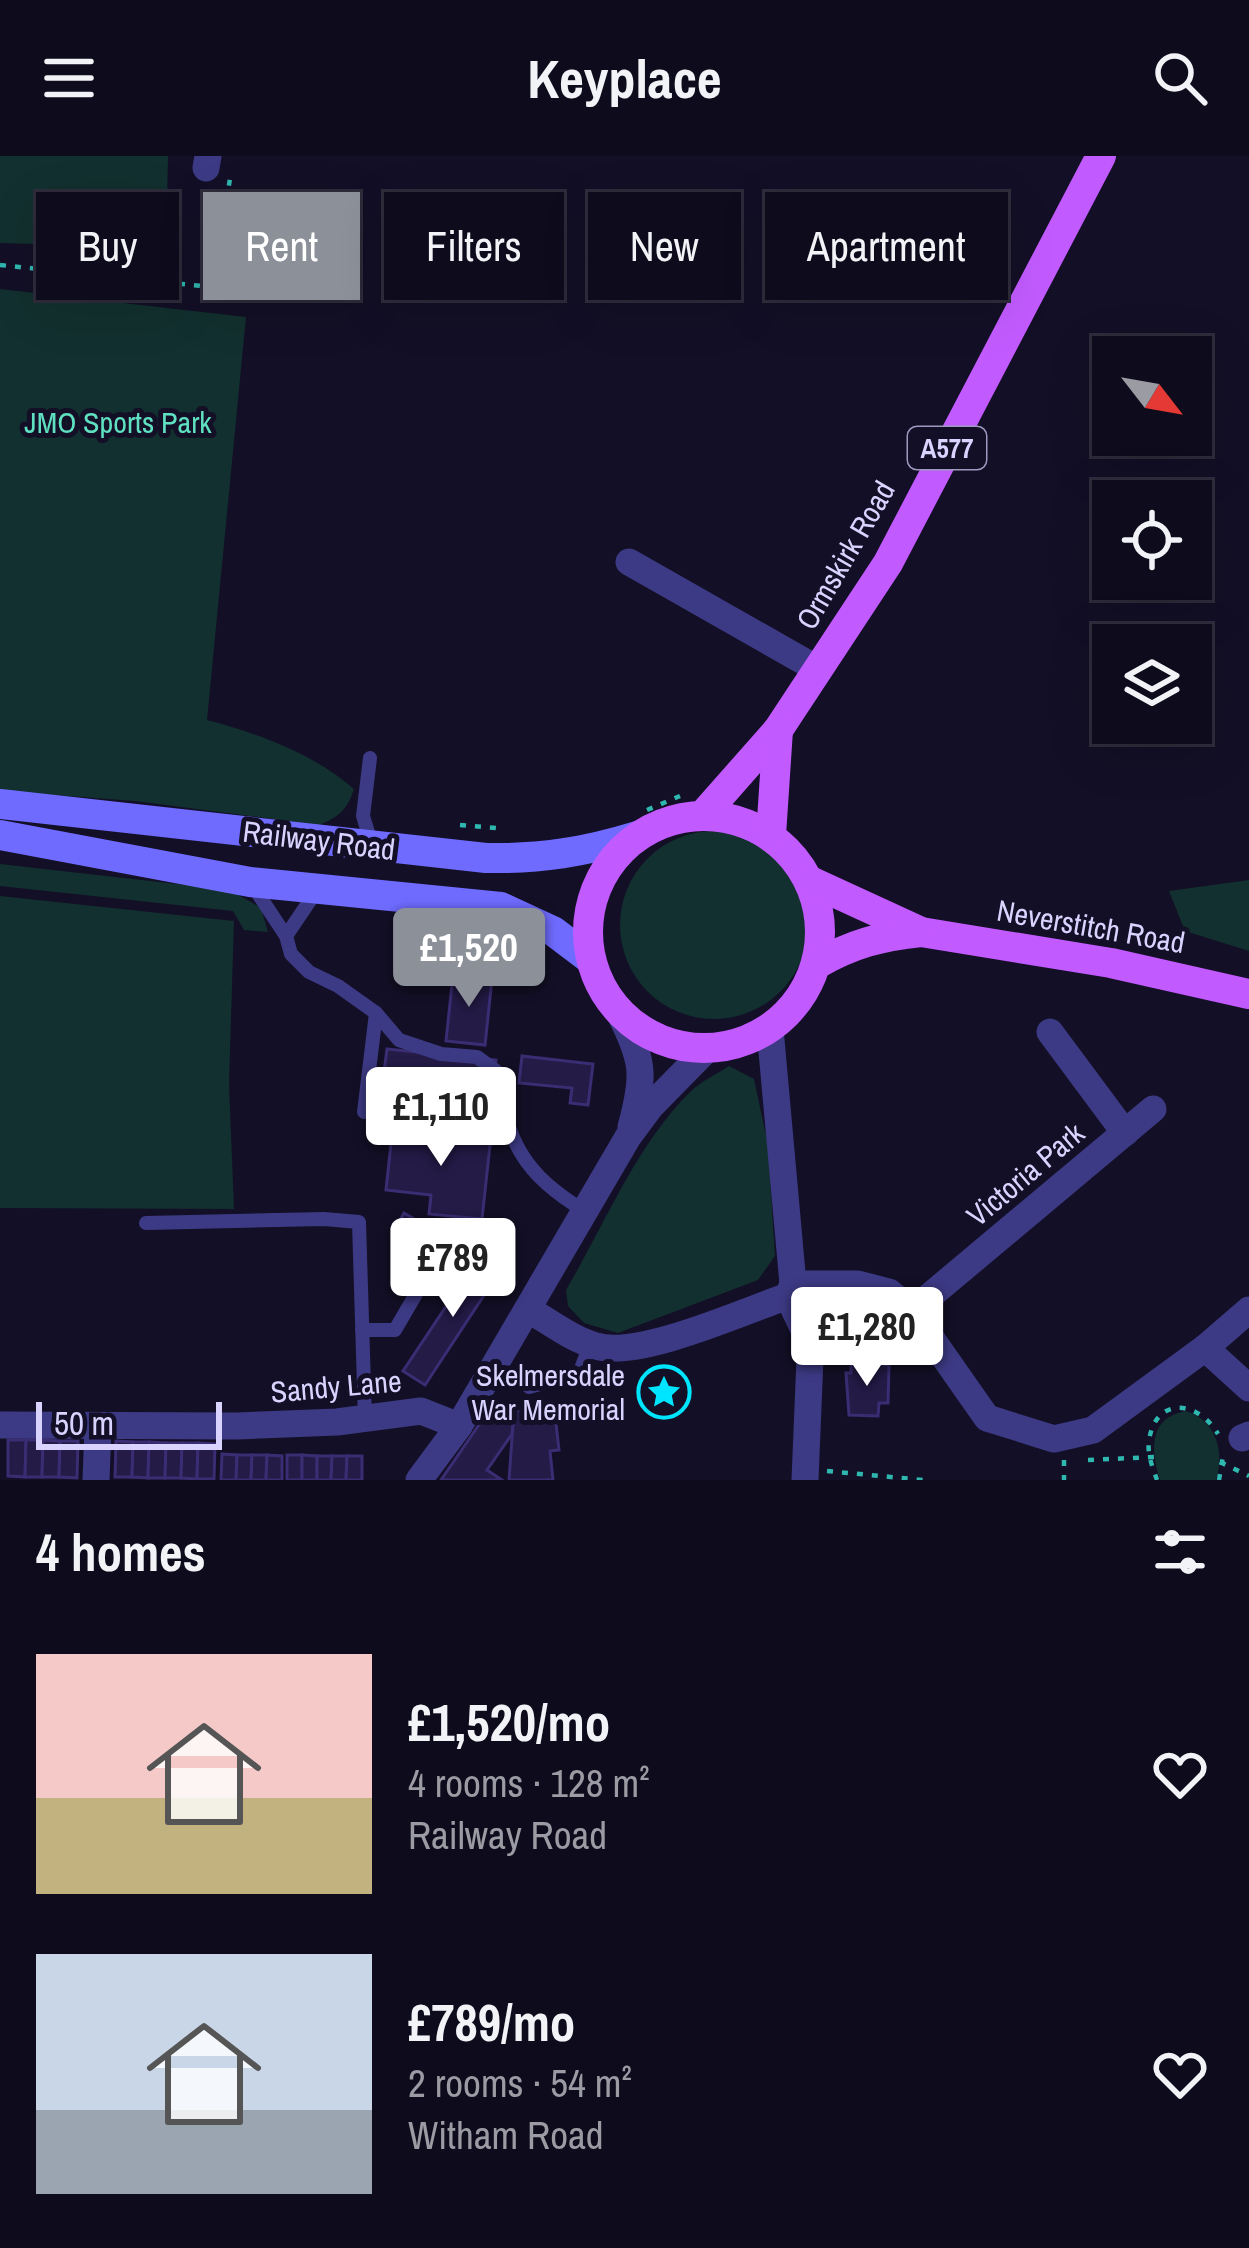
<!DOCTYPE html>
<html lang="en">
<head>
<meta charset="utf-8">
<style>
  body { margin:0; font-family:"Archivo Narrow",sans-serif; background:#1c1929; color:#f1f3f6; height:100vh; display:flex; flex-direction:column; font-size:45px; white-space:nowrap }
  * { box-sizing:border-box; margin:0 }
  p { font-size:39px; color:#9b9ba3 }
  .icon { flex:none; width:66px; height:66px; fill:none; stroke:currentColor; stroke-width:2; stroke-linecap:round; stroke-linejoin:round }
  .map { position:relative; height:1324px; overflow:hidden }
  .side { display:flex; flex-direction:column; background:#0e0b1c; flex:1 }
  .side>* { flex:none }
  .guide { position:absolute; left:36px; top:36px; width:1179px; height:108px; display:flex; gap:24px }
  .needle { width:78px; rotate:121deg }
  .fabs { position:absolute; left:1092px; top:180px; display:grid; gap:24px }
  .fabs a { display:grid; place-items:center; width:120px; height:120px; border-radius:0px; background:#0e0b1c; box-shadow:0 12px 48px #0002,0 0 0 3px #2e2b3b; font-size:60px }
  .scale { position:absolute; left:36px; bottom:30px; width:186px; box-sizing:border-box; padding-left:12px; border:6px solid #d9d4ff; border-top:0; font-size:33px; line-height:42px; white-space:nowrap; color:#d9d4ff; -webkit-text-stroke:9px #130f26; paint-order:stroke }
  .price { position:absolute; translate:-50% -102px; padding:0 27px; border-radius:12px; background:#fff; color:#222; font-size:39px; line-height:78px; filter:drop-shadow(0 3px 6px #0008) }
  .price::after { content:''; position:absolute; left:50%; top:72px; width:36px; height:27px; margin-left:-18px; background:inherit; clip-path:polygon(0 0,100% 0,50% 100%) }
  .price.active { background:#8c9099; color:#fff }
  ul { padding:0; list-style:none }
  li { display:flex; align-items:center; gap:36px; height:300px; padding:0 36px }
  li span { display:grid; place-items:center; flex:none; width:336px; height:240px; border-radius:0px; color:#555 }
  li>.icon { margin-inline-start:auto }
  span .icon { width:144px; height:144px; fill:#fffc; stroke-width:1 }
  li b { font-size:51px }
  h2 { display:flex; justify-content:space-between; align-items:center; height:144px; padding:0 36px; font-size:51px }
  .chip { padding:0 42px; border-radius:0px; background:#0e0b1c; box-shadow:0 12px 48px #0002,0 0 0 3px #2e2b3b; font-size:42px; line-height:108px }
  .chip.active { background:#8c9099; color:#fff }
  header { display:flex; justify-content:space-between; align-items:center; height:156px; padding:0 36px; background:#0e0b1c; font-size:54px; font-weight:700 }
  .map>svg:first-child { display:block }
  .green { fill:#12302f }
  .building { fill:#241b47; stroke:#3b2d73; stroke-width:3 }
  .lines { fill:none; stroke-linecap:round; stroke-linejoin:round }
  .path { stroke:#2fb8b0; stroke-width:4.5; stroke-dasharray:6 9; stroke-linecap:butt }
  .lane { stroke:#3d3a85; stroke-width:14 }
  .street { stroke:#3d3a85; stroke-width:27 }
  .secondary { stroke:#6f6bff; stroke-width:30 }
  .primary { stroke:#c25bff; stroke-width:30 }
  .labels { text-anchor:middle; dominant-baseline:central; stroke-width:10; stroke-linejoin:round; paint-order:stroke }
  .shield { fill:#130f26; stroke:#9e99be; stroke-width:3 }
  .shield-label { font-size:27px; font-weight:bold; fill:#d9d4ff }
  .park-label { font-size:30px; fill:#5fe0c0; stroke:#130f26 }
  .street-label { font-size:30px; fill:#d9d4ff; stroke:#130f26 }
  .poi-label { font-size:30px; fill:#d9d4ff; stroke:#130f26; text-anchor:end }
</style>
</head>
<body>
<header><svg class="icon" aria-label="menu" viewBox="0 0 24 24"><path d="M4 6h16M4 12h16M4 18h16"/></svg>Keyplace<svg class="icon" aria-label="search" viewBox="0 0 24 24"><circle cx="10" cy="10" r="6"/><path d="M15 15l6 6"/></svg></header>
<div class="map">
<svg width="1249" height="1324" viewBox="0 0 1249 1324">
  <rect width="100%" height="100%" fill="#130f26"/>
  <!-- green -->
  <g class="green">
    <path d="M 0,0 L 168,0 L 166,92 L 0,87 Z"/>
    <path d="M 0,133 L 246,161 L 207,564 C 260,578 312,597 354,633 C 347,654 339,661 319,669 L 135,645 L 0,635 Z"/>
    <circle cx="714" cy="769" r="94"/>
    <path d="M 0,708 L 230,734 L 261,752 L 268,776 L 244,774 L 233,755 L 0,730 Z"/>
    <path d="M 1249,724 L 1249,795 L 1185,775 L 1169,735 Z"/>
    <path d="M 0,740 L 234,765 L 229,928 L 234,1053 L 0,1052 Z"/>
    <path d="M 729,910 L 754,923 L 768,989 L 775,1100 L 758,1124 L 618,1177 L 584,1167 L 568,1150 L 566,1134 C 605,1068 635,991 690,936 C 701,925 717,918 729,910 Z"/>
    <path d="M 1186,1255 C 1216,1264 1225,1296 1216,1324 L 1160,1324 C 1150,1294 1149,1261 1186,1255 Z"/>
  </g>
  <!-- building -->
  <g class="building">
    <path d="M 453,819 L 492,823 L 485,889 L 446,885 Z"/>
    <path d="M 387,893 L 496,904 L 491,951 L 381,939 Z"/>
    <path d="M 522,900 L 593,908 L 588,949 L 570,947 L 572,932 L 519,927 Z"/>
    <path d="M 393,969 L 491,980 L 482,1063 L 429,1058 L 431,1039 L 386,1034 Z"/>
    <path d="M 404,1057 L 449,1083 L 437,1105 L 392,1079 Z"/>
    <path d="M 481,1098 L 502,1112 L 425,1229 L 403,1215 Z"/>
    <path d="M 851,1207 L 889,1209 L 888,1247 L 879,1247 L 878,1260 L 849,1259 L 846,1217 L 851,1217 Z"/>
    <path d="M 554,1250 L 559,1294 L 550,1295 L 553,1324 L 509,1324 L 514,1255 Z"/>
    <path d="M 514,1255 L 512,1278 L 487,1314 L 502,1324 L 441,1324 L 485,1260 Z"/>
    <path d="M 8,1284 L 26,1284 L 25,1321 L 8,1320 Z"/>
    <path d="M 26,1284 L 43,1284 L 42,1321 L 25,1321 Z"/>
    <path d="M 43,1284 L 60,1285 L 59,1321 L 42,1321 Z"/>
    <path d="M 60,1285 L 78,1285 L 77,1322 L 59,1321 Z"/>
    <path d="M 116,1285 L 133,1286 L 132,1321 L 115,1321 Z"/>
    <path d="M 133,1286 L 149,1286 L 148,1322 L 132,1321 Z"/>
    <path d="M 149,1286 L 166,1287 L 165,1322 L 148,1322 Z"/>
    <path d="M 166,1287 L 182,1287 L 181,1322 L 165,1322 Z"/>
    <path d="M 182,1287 L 198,1287 L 197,1323 L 181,1322 Z"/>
    <path d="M 198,1287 L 215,1288 L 214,1323 L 197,1323 Z"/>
    <path d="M 222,1298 L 237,1299 L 236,1324 L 221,1324 Z"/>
    <path d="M 237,1299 L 252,1299 L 251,1324 L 236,1324 Z"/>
    <path d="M 252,1299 L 267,1299 L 266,1324 L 251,1324 Z"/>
    <path d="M 267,1299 L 282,1300 L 282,1324 L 266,1324 Z"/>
    <rect x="287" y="1299" width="15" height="25"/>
    <path d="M 302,1299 L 317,1300 L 317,1324 L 302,1324 Z"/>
    <path d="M 317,1300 L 332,1300 L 331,1324 L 317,1324 Z"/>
    <path d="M 332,1300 L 347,1300 L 346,1324 L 331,1324 Z"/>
    <path d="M 347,1300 L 362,1300 L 362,1324 L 346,1324 Z"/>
  </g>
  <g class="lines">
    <!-- path -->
    <g class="path">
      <path d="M 0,109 L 211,131 L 230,23"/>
      <path d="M 647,654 L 680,640"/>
      <path d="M 460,669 L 496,672"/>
      <path d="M 1064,1304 L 1064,1324"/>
      <path d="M 1088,1304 L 1154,1301"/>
      <path d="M 1220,1306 L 1249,1320"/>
      <path d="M 827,1315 L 923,1324"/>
      <path d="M 1157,1324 C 1153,1312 1147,1299 1149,1285 C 1155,1240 1198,1244 1218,1278"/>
      <path d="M 1219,1324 L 1223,1300"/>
    </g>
    <!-- lane -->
    <g class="lane">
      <path d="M 370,602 L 363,660 L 371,686"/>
      <path d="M 253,730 L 286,780 L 291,798 L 309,816 L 338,830 L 376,857 L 399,884 L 441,898 L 477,901 L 496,915 C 508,987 522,1017 586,1056"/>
      <path d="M 286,780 L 317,734"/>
      <path d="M 364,956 L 376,857"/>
      <path d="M 146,1067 L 324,1063 L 359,1066 L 365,1263"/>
      <path d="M 362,1174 L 395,1174 L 423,1126"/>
      <path d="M 529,1231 L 579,1218 L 590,1189"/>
    </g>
    <!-- street -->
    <g class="street">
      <path d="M 206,12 L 208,0"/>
      <path d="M 629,406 L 819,514"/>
      <path d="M 620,858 C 644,905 645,920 631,971"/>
      <path d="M 770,873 L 793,1128"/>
      <path d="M 1050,876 L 1125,977"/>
      <path d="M 793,1128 L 858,1128 L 889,1136 L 912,1155 L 987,1262 L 1054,1283 L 1093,1274 L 1205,1192 L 1249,1154"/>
      <path d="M 788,1140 L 804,1174 L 810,1202 L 805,1324"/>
      <path d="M 529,1154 C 550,1166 573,1184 596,1190 C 639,1203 744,1155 788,1140 L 793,1128"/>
      <path d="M 912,1155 L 1153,953"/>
      <path d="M 1205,1192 L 1249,1232"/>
      <path d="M 0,1269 L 237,1270 L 337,1266 L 421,1255 L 459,1270"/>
      <path d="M 1242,1282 L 1249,1279"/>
      <path d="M 96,1324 L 98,1270"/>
      <path d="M 419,1324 L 459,1270 L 628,981 L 651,950 L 707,893"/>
    </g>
    <!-- secondary -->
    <g class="secondary">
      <path d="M 0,648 L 486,702 C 540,703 585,696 637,680"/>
      <path d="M 0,679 L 250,726 L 501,751 L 553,775 L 590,803"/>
    </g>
    <!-- primary -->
    <g class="primary">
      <path d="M 703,659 L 778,574 L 888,407 L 1101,0"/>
      <circle cx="704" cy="776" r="116"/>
      <path d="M 771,679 L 778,574"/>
      <path d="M 810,725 L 921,776 L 1111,807 L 1249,838"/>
      <path d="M 817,808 C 852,788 881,780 921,776"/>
    </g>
  </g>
  <!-- icons -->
  <defs>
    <g id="sight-ring" transform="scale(2.7)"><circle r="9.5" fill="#130f26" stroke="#00e5ff" stroke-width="1.5"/><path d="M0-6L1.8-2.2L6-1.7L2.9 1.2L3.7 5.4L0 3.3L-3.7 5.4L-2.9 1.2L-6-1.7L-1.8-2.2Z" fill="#00e5ff"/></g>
  </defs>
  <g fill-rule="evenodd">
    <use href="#sight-ring" x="664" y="1236"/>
  </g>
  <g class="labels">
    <!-- shield labels -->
    <rect class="shield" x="908" y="271" width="78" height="42" rx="9"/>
    <g class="shield-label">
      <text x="947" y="292">A577</text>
    </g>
    <!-- park labels -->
    <g class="park-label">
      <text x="118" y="266">JMO Sports Park</text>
    </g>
    <!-- street labels -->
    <g class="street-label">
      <text transform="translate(845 399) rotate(-60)">Ormskirk Road</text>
      <text transform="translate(319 684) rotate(7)">Railway Road</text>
      <text transform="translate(1091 770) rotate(10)">Neverstitch Road</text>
      <text transform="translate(1025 1018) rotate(-40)">Victoria Park</text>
      <text transform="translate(336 1230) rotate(-5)">Sandy Lane</text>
    </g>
    <!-- poi labels -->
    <g class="poi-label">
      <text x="625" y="1219">Skelmersdale<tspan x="625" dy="34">War Memorial</tspan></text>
    </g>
  </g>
</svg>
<div class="fabs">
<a><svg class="needle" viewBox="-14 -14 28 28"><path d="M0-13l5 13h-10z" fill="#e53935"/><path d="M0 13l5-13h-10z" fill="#9b9ba3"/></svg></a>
<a><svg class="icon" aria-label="locate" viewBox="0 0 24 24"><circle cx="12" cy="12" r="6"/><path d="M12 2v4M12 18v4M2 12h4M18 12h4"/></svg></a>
<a><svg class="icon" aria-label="layers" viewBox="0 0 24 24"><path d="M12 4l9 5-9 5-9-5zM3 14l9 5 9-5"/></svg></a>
</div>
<div class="scale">50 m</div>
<b class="price active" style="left:469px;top:854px">£1,520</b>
<b class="price" style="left:441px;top:1013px">£1,110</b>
<b class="price" style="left:453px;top:1164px">£789</b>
<b class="price" style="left:867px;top:1233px">£1,280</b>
<div class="guide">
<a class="chip">Buy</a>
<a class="chip active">Rent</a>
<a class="chip">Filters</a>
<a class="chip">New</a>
<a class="chip">Apartment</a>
</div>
</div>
<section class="side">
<h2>4 homes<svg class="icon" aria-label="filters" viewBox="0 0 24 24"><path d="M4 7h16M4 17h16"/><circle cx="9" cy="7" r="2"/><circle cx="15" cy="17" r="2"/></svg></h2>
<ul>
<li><span style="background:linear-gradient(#f6c9c9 60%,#c2b280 0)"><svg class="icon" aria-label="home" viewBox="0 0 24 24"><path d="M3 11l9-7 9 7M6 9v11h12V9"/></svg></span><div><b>£1,520/mo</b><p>4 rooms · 128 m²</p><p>Railway Road</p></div><svg class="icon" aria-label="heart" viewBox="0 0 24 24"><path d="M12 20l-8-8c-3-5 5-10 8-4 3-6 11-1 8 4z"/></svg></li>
<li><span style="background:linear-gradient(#c9d6e8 65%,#9aa5b1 0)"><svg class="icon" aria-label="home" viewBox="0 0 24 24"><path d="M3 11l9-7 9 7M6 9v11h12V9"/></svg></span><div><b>£789/mo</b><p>2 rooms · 54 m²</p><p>Witham Road</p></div><svg class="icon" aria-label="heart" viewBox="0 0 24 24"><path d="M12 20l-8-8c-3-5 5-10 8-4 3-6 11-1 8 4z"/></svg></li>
</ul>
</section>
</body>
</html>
